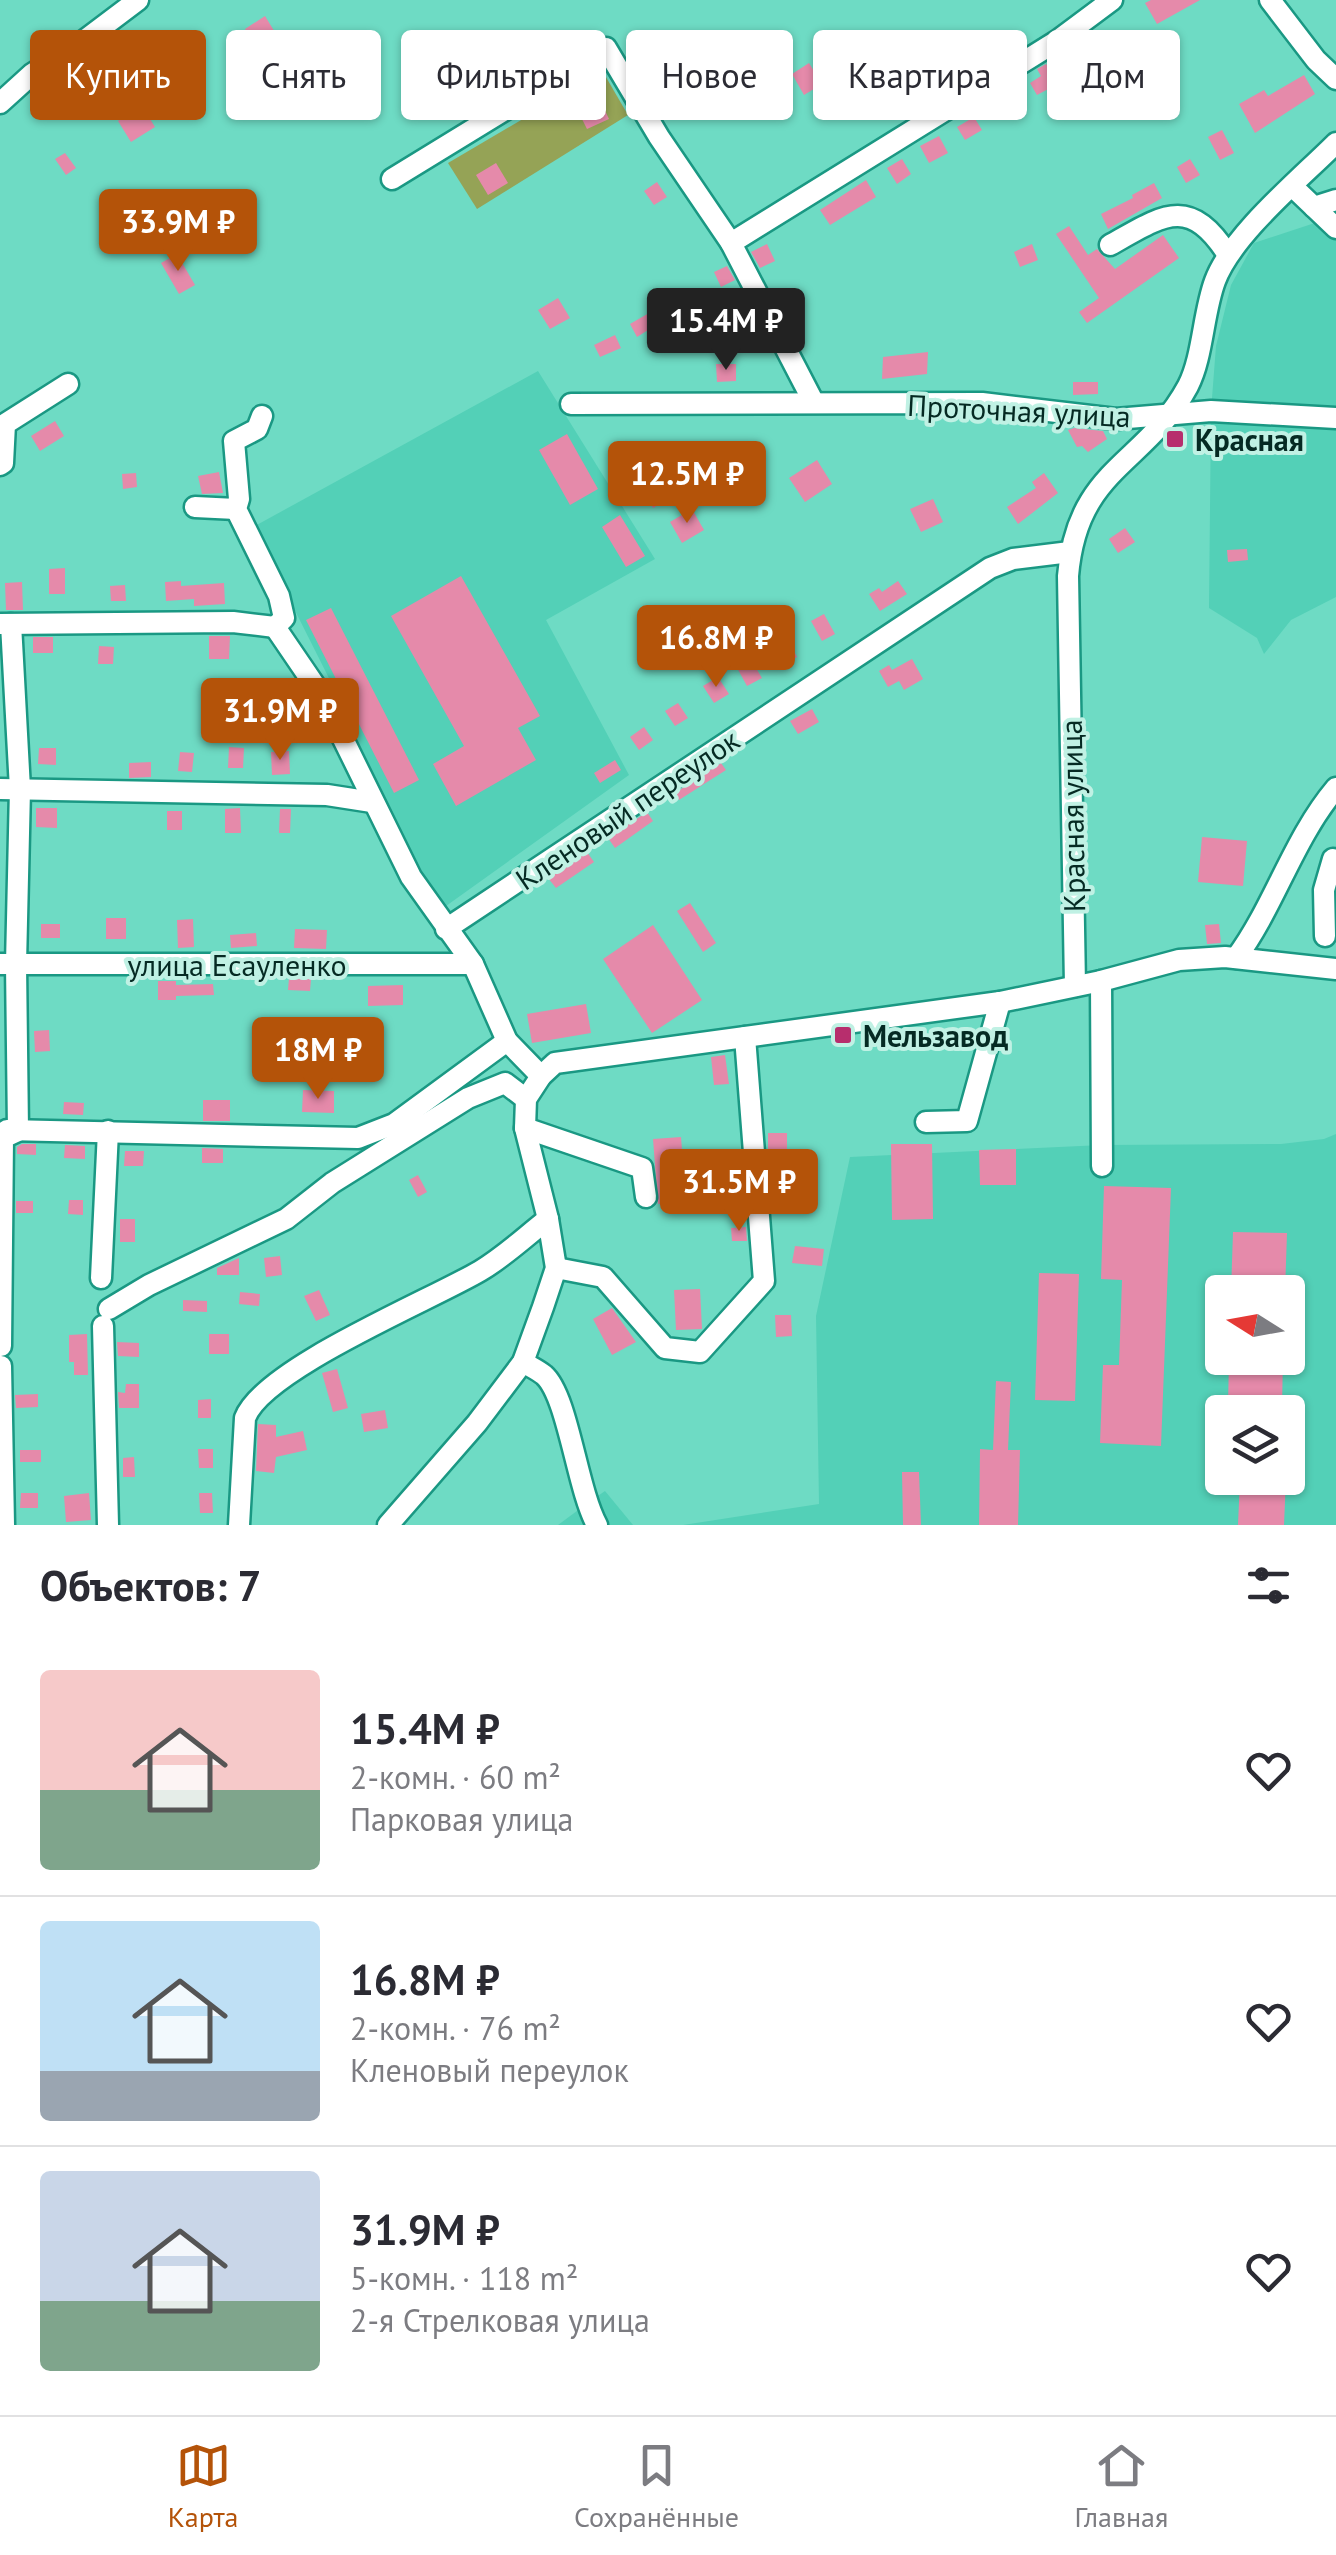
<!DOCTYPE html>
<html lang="ru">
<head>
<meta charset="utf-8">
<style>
  body { margin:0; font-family:"PT Sans",sans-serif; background:#f7f7f7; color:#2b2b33; height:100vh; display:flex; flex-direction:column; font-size:38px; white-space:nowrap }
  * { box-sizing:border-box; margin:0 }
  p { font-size:32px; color:#7c7c81 }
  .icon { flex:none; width:55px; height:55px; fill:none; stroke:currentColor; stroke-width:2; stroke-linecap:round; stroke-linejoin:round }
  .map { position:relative; height:1525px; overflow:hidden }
  .details { display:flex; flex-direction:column; background:#fff; flex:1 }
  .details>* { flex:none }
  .hud { position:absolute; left:30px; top:30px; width:1278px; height:90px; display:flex; gap:20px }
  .needle { width:65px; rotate:281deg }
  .fabs { position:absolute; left:1205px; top:1275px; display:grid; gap:20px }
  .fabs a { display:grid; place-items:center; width:100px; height:100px; border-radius:10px; background:#fff; box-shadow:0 2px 8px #0004; font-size:50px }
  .price { position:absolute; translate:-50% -85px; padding:0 22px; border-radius:10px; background:#b45309; color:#fff; font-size:32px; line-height:65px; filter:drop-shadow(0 2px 5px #0008) }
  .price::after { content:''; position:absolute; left:50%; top:60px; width:30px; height:22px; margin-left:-15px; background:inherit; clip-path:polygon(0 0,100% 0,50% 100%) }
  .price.on { background:#222; color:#fff }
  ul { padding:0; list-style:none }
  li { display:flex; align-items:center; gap:30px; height:250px; padding:0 40px }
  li+li { border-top:2px solid #e1e1e2 }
  li span { display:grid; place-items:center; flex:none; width:280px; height:200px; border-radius:10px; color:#555 }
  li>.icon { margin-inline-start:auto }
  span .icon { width:120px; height:120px; fill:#fffc; stroke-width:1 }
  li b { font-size:42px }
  h2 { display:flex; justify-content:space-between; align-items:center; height:120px; padding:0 40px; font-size:42px }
  .chip { padding:0 35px; border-radius:10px; background:#fff; box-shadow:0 2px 8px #0004; font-size:35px; line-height:90px }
  .chip.on { background:#b45309; color:#fff }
  .tab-bar { display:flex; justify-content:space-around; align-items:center; height:140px; border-top:2px solid #e1e1e2; background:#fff; font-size:28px; color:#7c7c81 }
  .tab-bar a { display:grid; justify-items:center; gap:5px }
  .tab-bar .on { color:#b45309 }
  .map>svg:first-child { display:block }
  .built { fill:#53d0b7; fill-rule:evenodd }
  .green { fill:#95a356 }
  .building { fill:#e58aaa }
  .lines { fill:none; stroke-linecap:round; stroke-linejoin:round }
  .minor-casing { stroke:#1a9883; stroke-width:25 }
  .minor { stroke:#fff; stroke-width:20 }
  .poi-dot { fill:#b72e6d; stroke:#c0f1e4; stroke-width:4 }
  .labels { text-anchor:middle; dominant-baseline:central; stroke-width:8; stroke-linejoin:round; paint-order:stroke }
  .street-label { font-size:30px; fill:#052a23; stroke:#c0f1e4 }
  .poi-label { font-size:30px; font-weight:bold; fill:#052a23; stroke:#c0f1e4; text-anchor:start }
</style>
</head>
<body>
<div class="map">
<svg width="1336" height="1525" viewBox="0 0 1336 1525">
  <rect width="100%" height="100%" fill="#6edbc4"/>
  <!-- built -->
  <g class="built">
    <path d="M 1336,216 L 1336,597 L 1291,620 L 1264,654 L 1257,638 L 1209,608 L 1211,411 L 1216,346 L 1231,285 L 1254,243 Z"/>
    <path d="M 538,371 L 655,559 L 546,620 L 629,775 L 439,911 L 351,743 L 352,724 L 253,527 Z"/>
    <path d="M 1336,1134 L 1336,1525 L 683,1525 L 819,1504 L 816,1316 L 850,1157 L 1102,1145 L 1281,1144 L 1324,1139 ZM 1222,1292 L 1288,1292 L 1288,1358 L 1222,1358 ZM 1222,1412 L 1288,1412 L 1288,1478 L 1222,1478 Z"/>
    <path d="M 605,1491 L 633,1525 L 558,1525 L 585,1505 Z"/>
  </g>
  <!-- green -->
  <path class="green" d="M 603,72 L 628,115 L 477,209 L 448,163 Z"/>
  <!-- building -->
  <g class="building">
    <path d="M 1151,0 L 1200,0 L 1157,24 L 1145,3 Z"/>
    <path d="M 265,16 L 276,34 L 256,47 L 245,29 Z"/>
    <path d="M 1113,31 L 1121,44 L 1106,54 L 1098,40 Z"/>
    <path d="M 1078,52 L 1088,68 L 1037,95 L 1030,83 L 1041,76 L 1037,69 L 1046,64 L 1051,70 Z"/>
    <path d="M 809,63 L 822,84 L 804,95 L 792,74 Z"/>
    <path d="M 1304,75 L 1315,94 L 1255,133 L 1239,104 L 1264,90 L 1268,96 Z"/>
    <path d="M 1007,94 L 1017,110 L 1003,118 L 994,103 Z"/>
    <path d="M 600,100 L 609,119 L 587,129 L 578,111 Z"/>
    <path d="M 142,106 L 155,127 L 131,142 L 118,121 Z"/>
    <path d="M 974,117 L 982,130 L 965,140 L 957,127 Z"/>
    <path d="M 1222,130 L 1234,153 L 1220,160 L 1208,137 Z"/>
    <path d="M 939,136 L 948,153 L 929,163 L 920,146 Z"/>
    <path d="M 65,153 L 76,168 L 66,175 L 55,159 Z"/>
    <path d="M 902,159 L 911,174 L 897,184 L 887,168 Z"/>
    <path d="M 1190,159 L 1200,175 L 1186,183 L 1177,167 Z"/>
    <path d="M 496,163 L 508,183 L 488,195 L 476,175 Z"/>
    <path d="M 866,180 L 876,197 L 830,225 L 820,210 Z"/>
    <path d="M 657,182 L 667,197 L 654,205 L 644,191 Z"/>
    <path d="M 1154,183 L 1162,198 L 1108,229 L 1101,214 L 1133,198 L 1132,195 Z"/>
    <path d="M 178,190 L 186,203 L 166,214 L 158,202 Z"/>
    <path d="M 1069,226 L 1088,255 L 1097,249 L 1115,269 L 1163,235 L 1179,258 L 1087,323 L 1079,312 L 1099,298 L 1056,234 Z"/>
    <path d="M 767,244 L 775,261 L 760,268 L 751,252 Z"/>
    <path d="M 1032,244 L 1038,260 L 1020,267 L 1014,252 Z"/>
    <path d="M 177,254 L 195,285 L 179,294 L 161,263 Z"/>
    <path d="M 727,266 L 735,280 L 721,287 L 714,272 Z"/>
    <path d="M 558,298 L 570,318 L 550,329 L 538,310 Z"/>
    <path d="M 649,313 L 656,325 L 637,337 L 630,324 Z"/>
    <path d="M 615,335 L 621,348 L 600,357 L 594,345 Z"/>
    <path d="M 928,352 L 927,374 L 882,379 L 883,357 Z"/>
    <path d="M 716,364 L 736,364 L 736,381 L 717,382 Z"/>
    <path d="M 1073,382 L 1098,382 L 1098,394 L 1073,395 Z"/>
    <path d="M 55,421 L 64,436 L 40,451 L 31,436 Z"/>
    <path d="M 1074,428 L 1103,431 L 1107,439 L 1088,452 L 1082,446 L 1077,447 L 1068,430 Z"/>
    <path d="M 567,434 L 598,489 L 570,505 L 539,450 Z"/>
    <path d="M 817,460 L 832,484 L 805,502 L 789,478 Z"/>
    <path d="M 671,471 L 682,492 L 653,508 L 642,486 Z"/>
    <path d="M 219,472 L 223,493 L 202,494 L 198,476 Z"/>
    <path d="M 136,473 L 137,487 L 123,489 L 122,474 Z"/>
    <path d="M 1044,473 L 1058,493 L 1018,524 L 1007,507 L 1036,488 L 1032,482 Z"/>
    <path d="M 933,499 L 943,522 L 921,532 L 910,509 Z"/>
    <path d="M 692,509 L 704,530 L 682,543 L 670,522 Z"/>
    <path d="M 620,515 L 645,556 L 626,567 L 602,527 Z"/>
    <path d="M 1125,528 L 1135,542 L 1118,553 L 1109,539 Z"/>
    <path d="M 1247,549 L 1248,560 L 1228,562 L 1227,550 Z"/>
    <path d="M 65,568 L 65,594 L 49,594 L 49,569 Z"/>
    <path d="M 461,576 L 540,716 L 518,728 L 536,760 L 456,806 L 433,764 L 464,746 L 391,616 Z"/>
    <path d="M 181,581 L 181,586 L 224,583 L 225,604 L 194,606 L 194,599 L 166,601 L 165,582 Z"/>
    <path d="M 898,581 L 907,594 L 880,611 L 869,594 L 879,588 L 882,592 Z"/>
    <path d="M 22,582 L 23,610 L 6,610 L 5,583 Z"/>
    <path d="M 125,585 L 126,601 L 111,601 L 110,586 Z"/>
    <path d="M 331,608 L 419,780 L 394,793 L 306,620 Z"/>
    <path d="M 824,614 L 835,634 L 822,641 L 811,621 Z"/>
    <path d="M 209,636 L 230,636 L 229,659 L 209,659 Z"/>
    <path d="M 786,636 L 797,657 L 781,666 L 770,645 Z"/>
    <rect x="33" y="637" width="20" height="16"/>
    <path d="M 99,646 L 114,647 L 113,664 L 98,664 Z"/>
    <path d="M 750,658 L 762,678 L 747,686 L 736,666 Z"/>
    <path d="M 912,659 L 923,679 L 904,690 L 899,681 L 888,687 L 879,671 L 889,665 L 892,670 Z"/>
    <path d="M 718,677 L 729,694 L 714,703 L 703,686 Z"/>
    <path d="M 678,703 L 688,718 L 675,726 L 665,711 Z"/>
    <path d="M 812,709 L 819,722 L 798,734 L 790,721 Z"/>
    <path d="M 644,727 L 653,740 L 639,750 L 630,737 Z"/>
    <path d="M 229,747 L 244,748 L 243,768 L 228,768 Z"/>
    <path d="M 39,748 L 56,748 L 56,765 L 38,764 Z"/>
    <path d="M 289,751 L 290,774 L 272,775 L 271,752 Z"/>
    <path d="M 180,752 L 194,753 L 192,772 L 178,771 Z"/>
    <path d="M 615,760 L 621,770 L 600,783 L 594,773 Z"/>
    <path d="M 151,762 L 151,777 L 129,778 L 129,763 Z"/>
    <path d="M 721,763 L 726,770 L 679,800 L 675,793 Z"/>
    <path d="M 36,808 L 57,808 L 57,828 L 36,827 Z"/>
    <path d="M 240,808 L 241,833 L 225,833 L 225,809 Z"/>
    <path d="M 280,809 L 291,809 L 290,833 L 279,833 Z"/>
    <rect x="167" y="811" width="15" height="19"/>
    <path d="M 647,812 L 653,821 L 615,848 L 608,838 Z"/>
    <path d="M 1202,837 L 1247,841 L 1243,886 L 1198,882 Z"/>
    <path d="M 587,852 L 594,862 L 556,888 L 548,878 Z"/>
    <path d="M 690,903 L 716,943 L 703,952 L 677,911 Z"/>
    <rect x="106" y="918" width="20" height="21"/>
    <path d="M 193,919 L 194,947 L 178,948 L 177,920 Z"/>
    <rect x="41" y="924" width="19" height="14"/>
    <path d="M 1219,924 L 1221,943 L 1207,944 L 1205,925 Z"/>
    <path d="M 653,925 L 702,1000 L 652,1033 L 603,959 Z"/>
    <path d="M 295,929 L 327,930 L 326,949 L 294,948 Z"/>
    <path d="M 256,933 L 257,946 L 231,948 L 230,935 Z"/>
    <path d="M 289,978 L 311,979 L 310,991 L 288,990 Z"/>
    <path d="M 158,981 L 176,981 L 176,985 L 213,984 L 214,995 L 176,996 L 176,1000 L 158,1000 Z"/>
    <path d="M 403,985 L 403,1005 L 368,1006 L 368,986 Z"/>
    <path d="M 586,1004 L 591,1033 L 532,1043 L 527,1014 Z"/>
    <path d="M 49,1030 L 50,1051 L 35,1052 L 34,1031 Z"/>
    <path d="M 725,1055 L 729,1084 L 714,1085 L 711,1057 Z"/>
    <path d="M 303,1090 L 334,1091 L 334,1113 L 302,1112 Z"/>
    <rect x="203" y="1100" width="27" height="21"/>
    <path d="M 64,1102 L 84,1103 L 83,1115 L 63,1114 Z"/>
    <rect x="768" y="1133" width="19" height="19"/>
    <path d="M 681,1137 L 686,1202 L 658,1204 L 653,1139 Z"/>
    <path d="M 22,1144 L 36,1144 L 36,1155 L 17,1154 L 17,1147 Z"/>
    <path d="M 891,1144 L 932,1144 L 933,1219 L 892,1220 Z"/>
    <path d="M 65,1145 L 85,1146 L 85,1159 L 64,1158 Z"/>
    <path d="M 202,1148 L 223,1149 L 223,1163 L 202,1163 Z"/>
    <path d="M 1016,1149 L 1016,1185 L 980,1185 L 979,1150 Z"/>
    <path d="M 125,1151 L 144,1151 L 143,1166 L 124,1166 Z"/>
    <path d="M 418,1175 L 427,1192 L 418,1197 L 409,1180 Z"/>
    <path d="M 1104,1186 L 1171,1188 L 1161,1446 L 1100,1443 L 1103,1365 L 1119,1365 L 1122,1280 L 1101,1279 Z"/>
    <path d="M 790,1191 L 790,1206 L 772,1207 L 771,1192 Z"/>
    <path d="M 69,1200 L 83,1200 L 83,1215 L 68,1214 Z"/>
    <rect x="16" y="1201" width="17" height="12"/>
    <rect x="120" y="1219" width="15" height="23"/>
    <path d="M 746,1227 L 747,1241 L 732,1241 L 731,1228 Z"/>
    <path d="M 1233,1232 L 1287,1233 L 1285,1292 L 1231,1292 Z"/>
    <path d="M 795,1246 L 824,1249 L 822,1266 L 792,1263 Z"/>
    <path d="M 280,1256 L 282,1275 L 266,1277 L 264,1258 Z"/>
    <path d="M 239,1258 L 239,1275 L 217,1275 L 217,1268 Z"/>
    <path d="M 1039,1273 L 1079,1274 L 1075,1401 L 1035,1400 Z"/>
    <path d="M 700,1289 L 702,1329 L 676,1330 L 674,1290 Z"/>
    <path d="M 319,1290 L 330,1315 L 316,1321 L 304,1296 Z"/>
    <path d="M 240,1292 L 260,1294 L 259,1306 L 239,1304 Z"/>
    <path d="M 183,1300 L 207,1301 L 207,1312 L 183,1311 Z"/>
    <path d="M 612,1308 L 636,1342 L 612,1355 L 593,1319 Z"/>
    <path d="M 775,1315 L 791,1315 L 792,1336 L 776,1337 Z"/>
    <path d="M 87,1334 L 88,1375 L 74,1375 L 74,1362 L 69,1362 L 69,1335 Z"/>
    <rect x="209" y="1334" width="20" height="20"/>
    <path d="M 117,1342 L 139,1343 L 139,1357 L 118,1356 Z"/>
    <path d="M 1229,1358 L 1283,1358 L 1282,1407 L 1228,1406 Z"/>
    <path d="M 337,1369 L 348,1408 L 333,1412 L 322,1373 Z"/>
    <path d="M 996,1381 L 1011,1382 L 1008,1450 L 1020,1450 L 1018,1525 L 979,1525 L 980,1449 L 993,1450 Z"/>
    <path d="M 126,1384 L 139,1384 L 139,1408 L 119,1408 L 118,1392 L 125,1393 Z"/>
    <path d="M 38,1394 L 38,1407 L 16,1408 L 15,1395 Z"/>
    <path d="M 211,1399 L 211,1418 L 198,1418 L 198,1400 Z"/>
    <path d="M 385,1410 L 388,1428 L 364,1432 L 361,1414 Z"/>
    <path d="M 258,1424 L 276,1425 L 276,1437 L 303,1431 L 307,1450 L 276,1457 L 274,1473 L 256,1471 Z"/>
    <path d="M 198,1449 L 213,1449 L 213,1468 L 199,1468 Z"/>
    <rect x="20" y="1450" width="21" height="12"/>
    <path d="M 134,1457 L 135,1477 L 123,1477 L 123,1458 Z"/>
    <path d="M 902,1472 L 919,1472 L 921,1525 L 903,1525 Z"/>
    <path d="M 1240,1478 L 1286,1478 L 1284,1525 L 1238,1525 Z"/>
    <path d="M 21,1493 L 38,1493 L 38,1508 L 20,1508 Z"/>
    <path d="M 89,1493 L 91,1520 L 66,1522 L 64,1496 Z"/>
    <path d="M 199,1493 L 212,1493 L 213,1513 L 200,1513 Z"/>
  </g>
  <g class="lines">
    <!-- minor casing -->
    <g class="minor-casing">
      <g id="minor">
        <path d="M 1270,0 L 1316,60 L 1336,79"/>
        <path d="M 0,103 L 32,74 L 85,40 L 138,0"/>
        <path d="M 392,179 L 606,48 L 659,137 L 731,243"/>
        <path d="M 1292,186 L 1314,207 L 1336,200"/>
        <path d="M 1314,207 L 1336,228"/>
        <path d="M 1110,245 C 1162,216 1189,194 1228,255"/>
        <path d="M 813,401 L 731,243 L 1057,41 L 1112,0"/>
        <path d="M 571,404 L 982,403 L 1116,419 L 1211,411 L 1336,418"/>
        <path d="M 262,416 L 257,429 L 234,441 L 239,499 L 236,509 L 279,596 L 284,618 L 275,627"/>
        <path d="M 0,465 L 3,463 L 5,424 L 68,384"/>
        <path d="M 195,507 L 236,509"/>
        <path d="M 0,624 L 233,622 L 275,627"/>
        <path d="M 275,627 L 322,696 L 411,877 L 473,964 L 507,1041 L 541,1076"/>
        <path d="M 0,789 L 327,795 L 372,802"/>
        <path d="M 446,929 L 990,568 L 1013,559 L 1070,552"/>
        <path d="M 1325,936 L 1324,890 L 1333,859"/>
        <path d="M 1236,958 C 1275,905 1293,839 1336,788"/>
        <path d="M 0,964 L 473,964"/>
        <path d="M 1101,981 L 1102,1166"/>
        <path d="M 1075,986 L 1068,576 C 1077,467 1145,466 1188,386 C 1203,357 1203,313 1215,281 C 1232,235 1300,179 1336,143"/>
        <path d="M 926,1122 L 967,1121 L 1000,1002"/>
        <path d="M 525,1128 L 642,1168 L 646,1197"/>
        <path d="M 7,1130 L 358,1138 L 394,1124 L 507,1041"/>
        <path d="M 556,1268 L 603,1277 L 665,1348 L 700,1352 L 764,1281 L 745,1037"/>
        <path d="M 101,1278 L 108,1131"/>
        <path d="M 109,1309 L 149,1285 L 286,1219 L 332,1183 L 468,1098 L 505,1083 L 526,1099"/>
        <path d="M 103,1326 L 108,1525"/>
        <path d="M 1,1346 L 3,1138 L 18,1131 L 16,964 L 20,789 L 11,624"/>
        <path d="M 523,1362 C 529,1366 538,1370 544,1375 C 568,1396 577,1489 597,1525"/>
        <path d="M 1,1366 L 4,1525"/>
        <path d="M 239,1525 L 245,1418 C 263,1369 431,1300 480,1271 C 504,1257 526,1236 548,1219"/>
        <path d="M 388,1525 L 477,1423 L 523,1362 L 543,1307 L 556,1268 L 548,1219 L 525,1128 L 526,1099 L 541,1076 L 555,1063 L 1000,1002 L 1101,981 L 1179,960 L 1225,957 L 1336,969"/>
      </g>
    </g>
    <!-- minor -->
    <use href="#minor" class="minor"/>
  </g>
  <!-- markers -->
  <g class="poi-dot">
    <rect x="1165" y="429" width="20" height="20" rx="5"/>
    <rect x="833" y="1025" width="20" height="20" rx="5"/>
  </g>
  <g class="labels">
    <!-- street labels -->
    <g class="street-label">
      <text transform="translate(1019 410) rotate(3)">Проточная улица</text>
      <text transform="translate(627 809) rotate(-34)">Кленовый переулок</text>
      <text transform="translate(1072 816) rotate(-91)">Красная улица</text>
      <text x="237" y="964">улица Есауленко</text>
    </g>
    <!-- poi labels -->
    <g class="poi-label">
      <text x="1195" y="439">Красная</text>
      <text x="863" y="1035">Мельзавод</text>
    </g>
  </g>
</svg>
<div class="fabs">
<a><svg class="needle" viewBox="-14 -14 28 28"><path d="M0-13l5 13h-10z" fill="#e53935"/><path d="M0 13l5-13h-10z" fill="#7c7c81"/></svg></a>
<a><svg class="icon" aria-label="layers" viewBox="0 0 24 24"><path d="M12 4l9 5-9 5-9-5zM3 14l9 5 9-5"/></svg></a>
</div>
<b class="price" style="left:178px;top:274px">33.9M ₽</b>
<b class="price on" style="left:726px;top:373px">15.4M ₽</b>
<b class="price" style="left:687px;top:526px">12.5M ₽</b>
<b class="price" style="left:716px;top:690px">16.8M ₽</b>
<b class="price" style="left:280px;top:763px">31.9M ₽</b>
<b class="price" style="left:318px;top:1102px">18M ₽</b>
<b class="price" style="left:739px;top:1234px">31.5M ₽</b>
<div class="hud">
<a class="chip on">Купить</a>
<a class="chip">Снять</a>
<a class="chip">Фильтры</a>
<a class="chip">Новое</a>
<a class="chip">Квартира</a>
<a class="chip">Дом</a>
</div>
</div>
<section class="details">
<h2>Объектов: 7<svg class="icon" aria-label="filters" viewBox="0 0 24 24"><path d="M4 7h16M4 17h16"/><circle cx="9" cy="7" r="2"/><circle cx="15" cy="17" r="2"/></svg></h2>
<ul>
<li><span style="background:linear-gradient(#f6c9c9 60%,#7fa58c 0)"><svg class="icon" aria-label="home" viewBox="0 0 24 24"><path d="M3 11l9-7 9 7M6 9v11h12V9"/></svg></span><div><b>15.4M ₽</b><p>2-комн. · 60 m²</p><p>Парковая улица</p></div><svg class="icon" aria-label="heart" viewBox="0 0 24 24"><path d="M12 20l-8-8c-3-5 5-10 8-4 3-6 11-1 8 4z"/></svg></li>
<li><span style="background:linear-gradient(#bfe0f5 75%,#9aa5b1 0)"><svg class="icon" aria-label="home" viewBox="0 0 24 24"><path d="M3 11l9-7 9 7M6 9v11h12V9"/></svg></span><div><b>16.8M ₽</b><p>2-комн. · 76 m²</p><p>Кленовый переулок</p></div><svg class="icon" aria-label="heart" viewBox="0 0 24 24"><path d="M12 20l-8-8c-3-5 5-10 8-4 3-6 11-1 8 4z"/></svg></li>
<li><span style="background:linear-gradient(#c9d6e8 65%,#7fa58c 0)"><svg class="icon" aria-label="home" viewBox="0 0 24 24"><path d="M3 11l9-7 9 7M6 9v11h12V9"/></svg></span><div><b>31.9M ₽</b><p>5-комн. · 118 m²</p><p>2-я Стрелковая улица</p></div><svg class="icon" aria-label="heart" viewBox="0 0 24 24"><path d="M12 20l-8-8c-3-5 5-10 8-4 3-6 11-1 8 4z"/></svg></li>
</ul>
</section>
<nav class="tab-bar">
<a class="on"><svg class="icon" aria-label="map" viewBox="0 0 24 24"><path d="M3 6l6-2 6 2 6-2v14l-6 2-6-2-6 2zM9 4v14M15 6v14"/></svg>Карта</a>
<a><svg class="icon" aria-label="saved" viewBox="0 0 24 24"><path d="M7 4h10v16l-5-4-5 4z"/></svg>Сохранённые</a>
<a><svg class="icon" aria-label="home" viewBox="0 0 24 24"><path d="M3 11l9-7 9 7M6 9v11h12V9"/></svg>Главная</a>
</nav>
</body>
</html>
